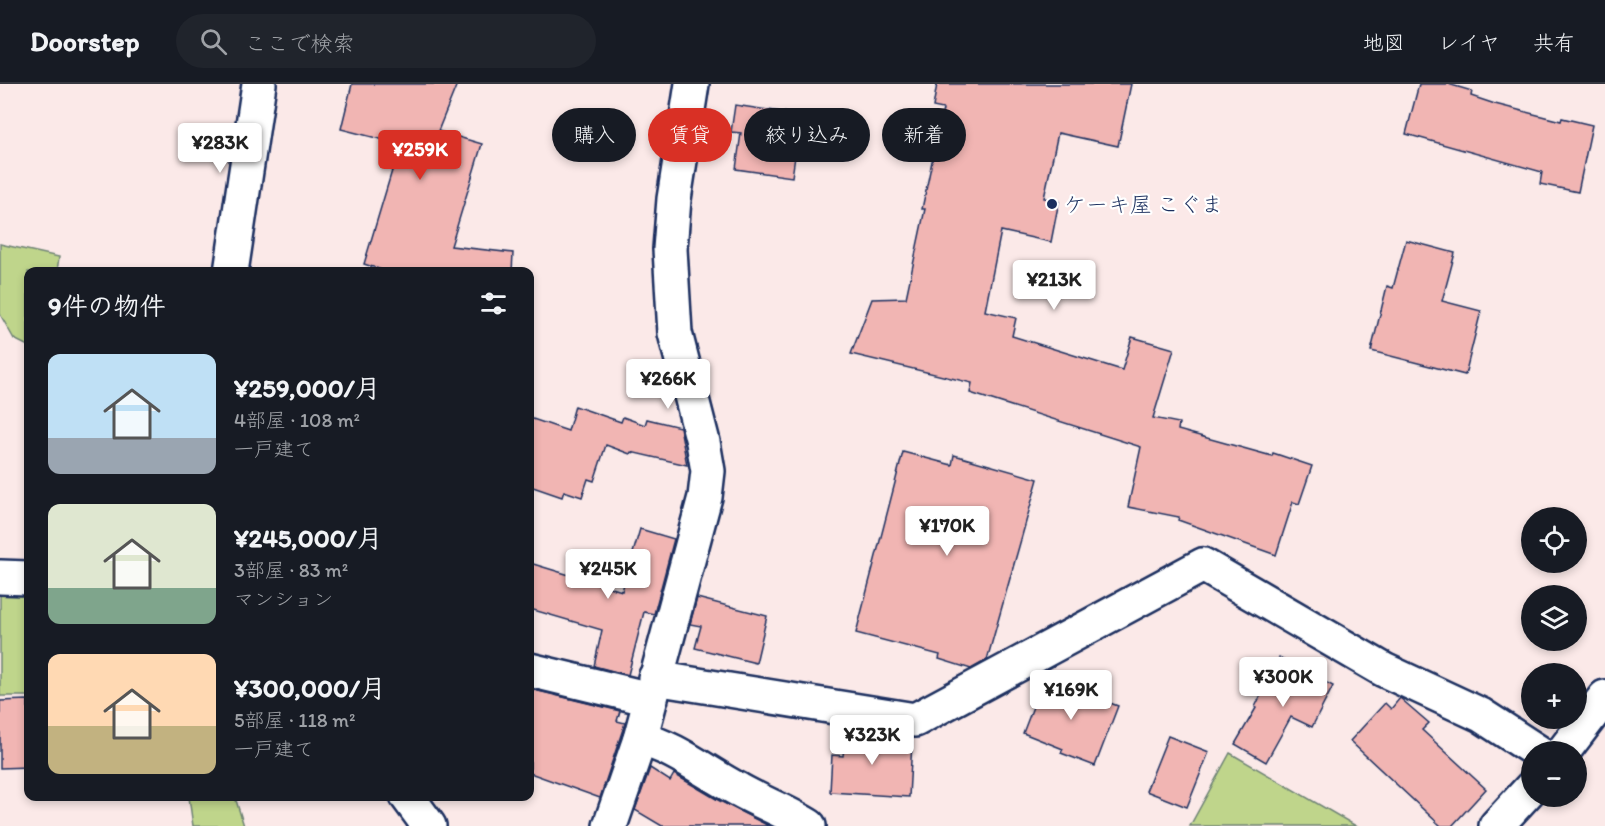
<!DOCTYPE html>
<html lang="ja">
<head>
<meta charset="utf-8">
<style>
  body { margin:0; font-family:Itim,"Klee One",sans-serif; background:#20242c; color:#f1f3f6; height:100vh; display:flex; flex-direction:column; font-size:22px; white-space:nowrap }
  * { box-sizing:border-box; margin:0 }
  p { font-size:20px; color:#9ea1a6 }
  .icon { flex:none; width:33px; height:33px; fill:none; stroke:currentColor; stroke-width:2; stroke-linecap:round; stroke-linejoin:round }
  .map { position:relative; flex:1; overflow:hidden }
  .side { position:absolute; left:24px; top:183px; width:510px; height:534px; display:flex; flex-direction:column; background:#171b24; border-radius:12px; box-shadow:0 3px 9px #0003 }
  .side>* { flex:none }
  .hud { position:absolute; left:552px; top:24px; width:570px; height:54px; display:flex; gap:12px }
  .buttons { position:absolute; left:1521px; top:423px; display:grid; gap:12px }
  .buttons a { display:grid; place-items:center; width:66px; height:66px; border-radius:50%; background:#171b24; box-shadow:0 3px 9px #0003; font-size:30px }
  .price { position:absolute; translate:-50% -51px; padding:0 14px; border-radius:6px; background:#fff; color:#222; font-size:20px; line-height:39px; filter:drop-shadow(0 2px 3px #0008) }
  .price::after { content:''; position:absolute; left:50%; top:36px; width:18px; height:14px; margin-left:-9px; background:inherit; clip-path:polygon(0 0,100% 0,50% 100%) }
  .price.on { background:#d93025; color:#fff }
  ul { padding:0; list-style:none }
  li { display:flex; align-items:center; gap:18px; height:150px; padding:0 24px }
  li span { display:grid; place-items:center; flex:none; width:168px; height:120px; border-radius:12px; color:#555 }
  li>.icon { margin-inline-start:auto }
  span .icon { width:72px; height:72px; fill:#fffc; stroke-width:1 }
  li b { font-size:26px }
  h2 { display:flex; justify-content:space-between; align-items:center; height:72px; padding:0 24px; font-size:26px }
  .chip { padding:0 21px; border-radius:27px; background:#171b24; box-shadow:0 3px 9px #0003; font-size:21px; line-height:54px }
  .chip.on { background:#d93025; color:#fff }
  header { display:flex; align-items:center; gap:36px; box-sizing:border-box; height:84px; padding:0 30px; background:#171b24; border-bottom:2px solid #363941 }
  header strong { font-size:28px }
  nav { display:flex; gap:33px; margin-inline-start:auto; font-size:21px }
  .search { width:420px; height:54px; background:#20242c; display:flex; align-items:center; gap:15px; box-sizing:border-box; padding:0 21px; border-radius:33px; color:#9ea1a6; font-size:22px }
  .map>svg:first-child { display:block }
  .green { fill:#bfd58b; stroke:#6d8274; stroke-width:1.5 }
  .building { fill:#f1b5b3; stroke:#1b2f5e; stroke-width:1.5 }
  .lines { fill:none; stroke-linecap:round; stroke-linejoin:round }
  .minor-casing { stroke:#1b2f5e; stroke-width:38 }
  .minor { stroke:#fff; stroke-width:33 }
  .poi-dot { fill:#1b2f5e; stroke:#fff; stroke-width:2 }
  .labels { text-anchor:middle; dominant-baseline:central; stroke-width:4.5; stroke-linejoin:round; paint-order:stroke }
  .poi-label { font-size:22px; fill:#1b2f5e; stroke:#fff; text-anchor:start }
</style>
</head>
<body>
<header>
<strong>Doorstep</strong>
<div class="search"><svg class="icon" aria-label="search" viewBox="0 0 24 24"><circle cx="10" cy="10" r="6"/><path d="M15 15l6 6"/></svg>ここで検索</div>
<nav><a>地図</a><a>レイヤ</a><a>共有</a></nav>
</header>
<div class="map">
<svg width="1605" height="742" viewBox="0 0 1605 742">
  <rect width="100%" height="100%" fill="#fbe9e8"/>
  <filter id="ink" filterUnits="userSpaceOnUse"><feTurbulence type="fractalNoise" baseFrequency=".0167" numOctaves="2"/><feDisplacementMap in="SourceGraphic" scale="12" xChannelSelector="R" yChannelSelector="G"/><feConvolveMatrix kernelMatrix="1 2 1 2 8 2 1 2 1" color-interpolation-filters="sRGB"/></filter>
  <g filter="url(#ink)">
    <!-- green -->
    <g class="green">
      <path d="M 0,160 L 59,173 L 57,187 L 28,188 L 28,262 L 14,255 L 0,230 Z"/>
      <path d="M 0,501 L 28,502 L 28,612 L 0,612 Z"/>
      <path d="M 1230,669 L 1356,742 L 1190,742 Z"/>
      <path d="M 189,713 L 235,713 L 244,742 L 193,742 Z"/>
    </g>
    <!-- building -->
    <g class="building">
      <path d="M 352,0 L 457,0 L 438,47 L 482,60 L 451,162 L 513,169 L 512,188 L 388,188 L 364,180 L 400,60 L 341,45 Z"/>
      <path d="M 937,0 L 1131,0 L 1118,62 L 1058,49 L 1044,114 L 1059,117 L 1051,158 L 1001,147 L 985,227 L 1016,234 L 1012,252 L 1122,286 L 1132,253 L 1174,265 L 1153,334 L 1179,339 L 1178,346 L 1272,372 L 1273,369 L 1312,382 L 1299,420 L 1293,418 L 1276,471 L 1178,436 L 1179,433 L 1128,423 L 1141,363 L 970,309 L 972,299 L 851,270 L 872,215 L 906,214 L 925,125 L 922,125 L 943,25 L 933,23 Z"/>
      <path d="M 1419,0 L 1448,0 L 1472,7 L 1471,12 L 1495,20 L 1561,37 L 1562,34 L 1592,41 L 1578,108 L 1540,100 L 1542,88 L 1406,50 Z"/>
      <path d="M 735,21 L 801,31 L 792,93 L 736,85 L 741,49 L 731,48 Z"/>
      <path d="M 1406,156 L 1455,169 L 1442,217 L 1481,227 L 1465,291 L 1371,267 L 1387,202 L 1393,204 Z"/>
      <path d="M 575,322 L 621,338 L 623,333 L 645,341 L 647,335 L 680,343 L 687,381 L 631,368 L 630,370 L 606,361 L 594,397 L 588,395 L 582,413 L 564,407 L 562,413 L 530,402 L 530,334 L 568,347 Z"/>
      <path d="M 903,368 L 952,381 L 954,371 L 1038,395 L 987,576 L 971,585 L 939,575 L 940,571 L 856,549 Z"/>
      <path d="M 640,445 L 674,455 L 654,530 L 644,528 L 628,591 L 594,582 L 602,546 L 530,525 L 530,479 L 622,507 Z"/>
      <path d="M 697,514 L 767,532 L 756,579 L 695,564 L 701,542 L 690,540 Z"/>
      <path d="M 1279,574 L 1333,602 L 1312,643 L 1291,633 L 1266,678 L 1235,660 L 1256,624 L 1255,623 Z"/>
      <path d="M 1044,594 L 1118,622 L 1095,682 L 1061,669 L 1063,665 L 1023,649 Z"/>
      <path d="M 530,605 L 620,627 L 617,637 L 625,639 L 600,714 L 530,689 Z"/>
      <path d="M 1400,614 L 1429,639 L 1422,646 L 1486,705 L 1452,742 L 1441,742 L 1350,657 L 1385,619 L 1391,625 Z"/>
      <path d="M 28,616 L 28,683 L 0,684 L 0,617 Z"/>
      <path d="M 846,644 L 889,651 L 888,657 L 912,658 L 909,713 L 830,708 L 832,671 L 843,672 Z"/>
      <path d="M 1168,652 L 1209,668 L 1187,723 L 1146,707 Z"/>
      <path d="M 650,684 L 670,697 L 674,690 L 718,716 L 769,742 L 662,742 L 635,726 Z"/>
    </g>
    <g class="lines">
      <!-- minor casing -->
      <g class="minor-casing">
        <g id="minor">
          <path d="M 231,188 L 259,0"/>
          <path d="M 0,493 L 28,494"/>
          <path d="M 530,586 L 650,615"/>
          <path d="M 655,594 L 915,636 L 1203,481 L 1384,586 L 1481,631 L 1538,668"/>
          <path d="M 640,655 C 675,663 706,689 739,706 C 762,719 787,728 809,742"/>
          <path d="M 1563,668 L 1605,613"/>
          <path d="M 407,712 L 429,742"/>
          <path d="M 610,742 L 640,655 L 705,413 L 708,387 L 703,358 L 675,249 L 670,165 L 674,115 L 692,0"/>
          <path d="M 1496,742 L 1532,703"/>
        </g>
      </g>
      <!-- minor -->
      <use href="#minor" class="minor"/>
    </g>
  </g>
  <!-- markers -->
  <circle class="poi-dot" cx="1052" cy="120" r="6"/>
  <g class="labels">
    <!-- poi labels -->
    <g class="poi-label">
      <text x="1064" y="120">ケーキ屋 こぐま</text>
    </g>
  </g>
</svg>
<div class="buttons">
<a><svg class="icon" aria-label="locate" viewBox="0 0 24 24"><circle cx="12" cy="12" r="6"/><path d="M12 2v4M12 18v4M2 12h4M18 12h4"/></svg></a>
<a><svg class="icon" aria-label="layers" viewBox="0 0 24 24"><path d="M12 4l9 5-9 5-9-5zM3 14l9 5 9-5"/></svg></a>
<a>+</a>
<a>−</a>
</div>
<b class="price" style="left:220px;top:90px">¥283K</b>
<b class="price on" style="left:420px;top:97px">¥259K</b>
<b class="price" style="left:1054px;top:227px">¥213K</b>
<b class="price" style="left:668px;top:326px">¥266K</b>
<b class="price" style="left:947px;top:473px">¥170K</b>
<b class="price" style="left:608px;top:516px">¥245K</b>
<b class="price" style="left:1283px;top:624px">¥300K</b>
<b class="price" style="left:1071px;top:637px">¥169K</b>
<b class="price" style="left:872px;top:682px">¥323K</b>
<div class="hud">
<a class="chip">購入</a>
<a class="chip on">賃貸</a>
<a class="chip">絞り込み</a>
<a class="chip">新着</a>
</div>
<section class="side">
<h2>9件の物件<svg class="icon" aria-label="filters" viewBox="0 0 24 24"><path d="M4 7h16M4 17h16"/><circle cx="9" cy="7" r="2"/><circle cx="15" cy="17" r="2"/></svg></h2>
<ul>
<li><span style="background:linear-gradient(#bfe0f5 70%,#9aa5b1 0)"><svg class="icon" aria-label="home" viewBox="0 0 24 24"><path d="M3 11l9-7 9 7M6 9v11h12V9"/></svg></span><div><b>¥259,000/月</b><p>4部屋 · 108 m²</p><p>一戸建て</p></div></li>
<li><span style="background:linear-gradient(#dfe7d0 70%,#7fa58c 0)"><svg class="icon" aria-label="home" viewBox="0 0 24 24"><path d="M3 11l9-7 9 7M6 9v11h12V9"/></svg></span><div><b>¥245,000/月</b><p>3部屋 · 83 m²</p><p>マンション</p></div></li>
<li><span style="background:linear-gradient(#ffd9b3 60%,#c2b280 0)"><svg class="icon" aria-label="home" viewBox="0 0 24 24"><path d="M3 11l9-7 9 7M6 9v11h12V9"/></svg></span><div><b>¥300,000/月</b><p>5部屋 · 118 m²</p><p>一戸建て</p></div></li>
</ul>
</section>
</div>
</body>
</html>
